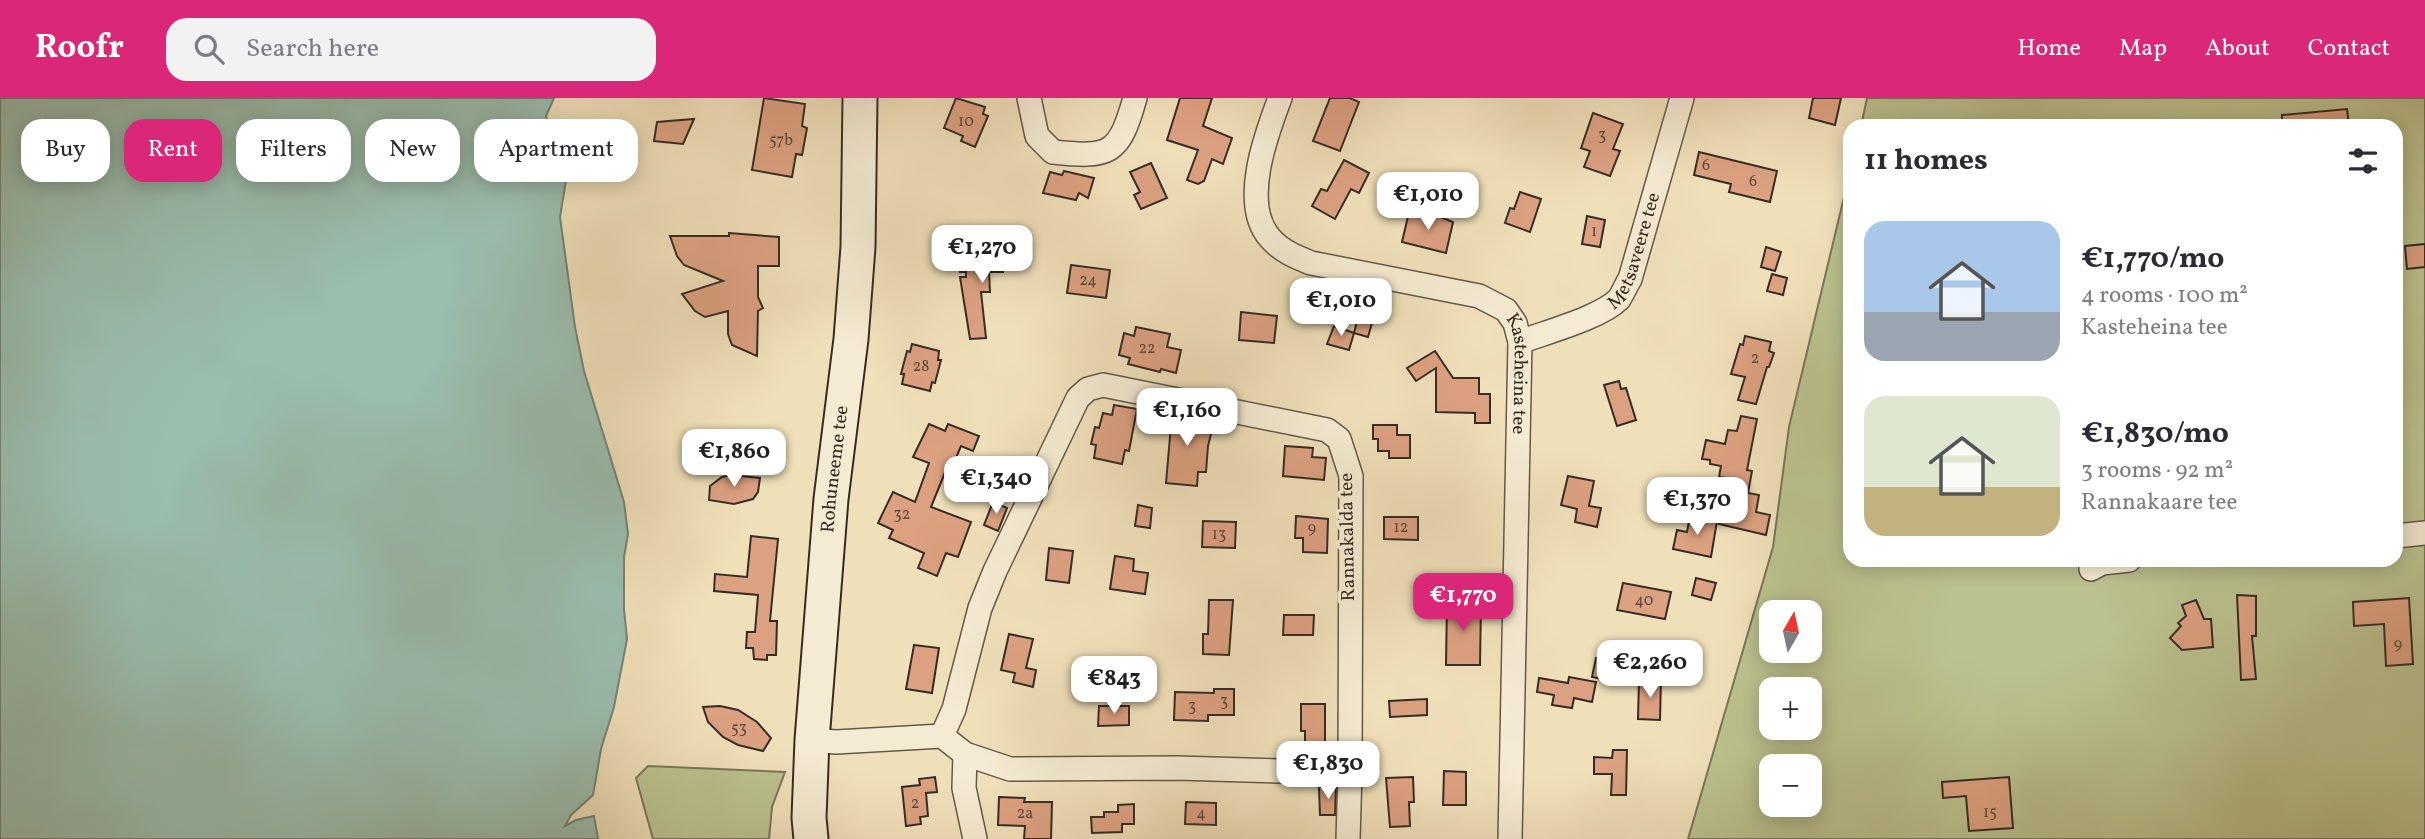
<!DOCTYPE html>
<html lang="en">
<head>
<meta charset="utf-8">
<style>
  body { margin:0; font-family:Vollkorn,serif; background:#f2f2f3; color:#2b2b33; height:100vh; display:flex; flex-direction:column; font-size:26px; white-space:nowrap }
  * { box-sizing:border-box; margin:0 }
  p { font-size:23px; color:#7c7c81 }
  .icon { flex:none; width:38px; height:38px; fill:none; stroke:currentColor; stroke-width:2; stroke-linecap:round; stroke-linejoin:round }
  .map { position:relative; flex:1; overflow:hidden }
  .panel { position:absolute; left:1843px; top:21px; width:560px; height:448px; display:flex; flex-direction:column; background:#fff; border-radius:21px; box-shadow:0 4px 18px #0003 }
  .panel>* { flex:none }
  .top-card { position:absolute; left:21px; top:21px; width:665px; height:63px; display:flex; gap:14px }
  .needle { width:46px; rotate:9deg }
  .tools { position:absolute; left:1759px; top:502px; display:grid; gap:14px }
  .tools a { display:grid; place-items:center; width:63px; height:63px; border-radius:14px; background:#fff; box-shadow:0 4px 18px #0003; font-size:35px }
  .price { position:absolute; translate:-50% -60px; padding:0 16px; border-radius:14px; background:#fff; color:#222; font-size:23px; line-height:46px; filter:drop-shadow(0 2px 4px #0008) }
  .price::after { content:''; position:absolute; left:50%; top:42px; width:21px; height:16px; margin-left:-10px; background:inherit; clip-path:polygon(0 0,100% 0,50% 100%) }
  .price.selected { background:#db2777; color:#fff }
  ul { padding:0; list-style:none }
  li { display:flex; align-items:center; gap:21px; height:175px; padding:0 21px }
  li span { display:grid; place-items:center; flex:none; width:196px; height:140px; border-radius:21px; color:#555 }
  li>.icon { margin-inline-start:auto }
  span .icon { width:84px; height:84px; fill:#fffc; stroke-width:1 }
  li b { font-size:30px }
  h2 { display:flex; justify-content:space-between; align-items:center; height:84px; padding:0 21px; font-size:30px }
  .chip { padding:0 24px; border-radius:21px; background:#fff; box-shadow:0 4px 18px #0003; font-size:24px; line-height:63px }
  .chip.selected { background:#db2777; color:#fff }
  header { display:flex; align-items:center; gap:42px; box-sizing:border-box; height:98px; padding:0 35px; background:#db2777; color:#fff }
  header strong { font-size:33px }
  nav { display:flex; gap:38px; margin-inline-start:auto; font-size:24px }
  .search { width:490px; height:63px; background:#f2f2f3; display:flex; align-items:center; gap:18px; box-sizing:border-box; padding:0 24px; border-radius:21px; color:#7c7c81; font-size:26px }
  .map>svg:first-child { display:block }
  .green { fill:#bbc28f; stroke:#79775a; stroke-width:2; fill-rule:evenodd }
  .water { fill:#9abdae; stroke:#728377; stroke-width:2 }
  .building { fill:#dca181; stroke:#372c25; stroke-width:2 }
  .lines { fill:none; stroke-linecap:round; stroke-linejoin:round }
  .street-casing { stroke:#65594a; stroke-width:26 }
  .secondary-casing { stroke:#372c25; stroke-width:37 }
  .street { stroke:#f5ebd2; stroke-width:23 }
  .secondary { stroke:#f5ebd2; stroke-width:33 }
  .labels { text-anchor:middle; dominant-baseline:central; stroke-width:7; stroke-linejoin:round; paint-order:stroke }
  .number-label { font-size:16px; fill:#60493c }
  .street-label { font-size:19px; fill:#372c25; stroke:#f5ebd2 }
</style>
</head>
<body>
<header>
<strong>Roofr</strong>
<div class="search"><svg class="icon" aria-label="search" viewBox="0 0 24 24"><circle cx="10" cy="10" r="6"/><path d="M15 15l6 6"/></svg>Search here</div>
<nav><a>Home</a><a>Map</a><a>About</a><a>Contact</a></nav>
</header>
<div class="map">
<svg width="2425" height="741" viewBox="0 0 2425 741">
  <rect width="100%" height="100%" fill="#f0e0ba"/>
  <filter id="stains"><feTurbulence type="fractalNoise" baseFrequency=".00286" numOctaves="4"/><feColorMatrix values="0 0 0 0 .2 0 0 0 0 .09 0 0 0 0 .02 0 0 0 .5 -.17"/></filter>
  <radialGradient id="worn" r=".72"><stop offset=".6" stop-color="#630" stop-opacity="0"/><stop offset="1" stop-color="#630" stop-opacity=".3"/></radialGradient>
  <!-- green -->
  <g class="green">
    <path d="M 1867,0 L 2425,0 L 2425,741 L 1688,741 L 1773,449 L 1789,329 L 1850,74 L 1850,462 L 2396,462 L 2396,28 L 1861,28 ZM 1771,514 L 1810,514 L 1810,553 L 1771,553 ZM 1771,592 L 1810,592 L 1810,630 L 1771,630 ZM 1771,668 L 1810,668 L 1810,707 L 1771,707 Z"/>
    <path d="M 648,668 L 785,674 L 772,709 L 769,741 L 653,741 L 636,680 Z"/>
  </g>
  <!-- water -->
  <path class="water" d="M 0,0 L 554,0 L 546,18 L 566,82 L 560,119 L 575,229 L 584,273 L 624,404 L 628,436 L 624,459 L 624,511 L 627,541 L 614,609 L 601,651 L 593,697 L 571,717 L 565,728 L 576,722 L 594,718 L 598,741 L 0,741 Z"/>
  <!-- building -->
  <g class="building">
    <path d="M 764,0 L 805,6 L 802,28 L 807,30 L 802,57 L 796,56 L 792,79 L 752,72 Z"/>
    <path d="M 956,0 L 985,9 L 983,16 L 988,18 L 975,49 L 961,43 L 963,38 L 944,30 Z"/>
    <path d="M 1180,0 L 1212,0 L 1203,28 L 1232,40 L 1223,66 L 1212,61 L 1204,83 L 1198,86 L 1187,82 L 1198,52 L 1167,42 Z"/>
    <path d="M 1330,0 L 1350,0 L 1359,4 L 1340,53 L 1313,43 Z"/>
    <path d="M 1813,0 L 1841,0 L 1835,27 L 1809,20 Z"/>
    <path d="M 2347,11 L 2349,28 L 2282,28 L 2282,17 Z"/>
    <path d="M 1593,15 L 1623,26 L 1613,51 L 1620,53 L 1610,78 L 1584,69 L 1590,53 L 1581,50 Z"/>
    <path d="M 694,21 L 683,46 L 654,43 L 657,24 Z"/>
    <path d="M 1699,54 L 1777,73 L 1770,104 L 1729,94 L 1731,86 L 1694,77 Z"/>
    <path d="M 1344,62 L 1369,75 L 1359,95 L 1351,91 L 1335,121 L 1312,108 L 1321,91 L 1327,93 Z"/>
    <path d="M 1151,65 L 1167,100 L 1141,111 L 1134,97 L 1140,94 L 1130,74 Z"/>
    <path d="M 1064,73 L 1094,80 L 1088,100 L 1079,95 L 1076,102 L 1043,95 L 1050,74 L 1062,77 Z"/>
    <path d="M 1520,94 L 1541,101 L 1530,134 L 1505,125 L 1510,110 L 1514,111 Z"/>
    <path d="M 1409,114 L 1438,118 L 1453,124 L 1446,155 L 1402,144 Z"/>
    <path d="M 1587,118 L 1605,122 L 1600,149 L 1582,146 Z"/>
    <path d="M 729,135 L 779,139 L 779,168 L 758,168 L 758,199 L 763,210 L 758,213 L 757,258 L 732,247 L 728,236 L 728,213 L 705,219 L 695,213 L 682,196 L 723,183 L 684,167 L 677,158 L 670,138 L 729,138 Z"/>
    <path d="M 1003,144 L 1017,145 L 1018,169 L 1003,168 L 1003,174 L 989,174 L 990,194 L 981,194 L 986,240 L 970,241 L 960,179 L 966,179 L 966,174 L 960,174 L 959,163 L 1003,159 Z"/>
    <path d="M 2425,146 L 2425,169 L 2407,171 L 2405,148 Z"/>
    <path d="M 1766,149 L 1781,154 L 1775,173 L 1761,169 Z"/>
    <path d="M 1071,167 L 1110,172 L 1106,200 L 1067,195 Z"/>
    <path d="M 1772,176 L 1787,180 L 1783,197 L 1767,193 Z"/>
    <path d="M 1241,214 L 1277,218 L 1274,245 L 1239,242 Z"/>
    <path d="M 1359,215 L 1374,218 L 1368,239 L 1354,235 Z"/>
    <path d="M 1334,228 L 1354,235 L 1349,252 L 1327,246 Z"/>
    <path d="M 1136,229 L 1170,236 L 1167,249 L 1181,252 L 1176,275 L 1161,271 L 1160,274 L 1128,266 L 1130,260 L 1119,257 L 1124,235 L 1134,238 Z"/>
    <path d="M 1745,238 L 1771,244 L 1769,253 L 1774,255 L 1769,269 L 1767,269 L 1756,306 L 1738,302 L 1745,279 L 1731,276 L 1740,246 L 1743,247 Z"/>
    <path d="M 912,246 L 939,253 L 938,262 L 941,262 L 935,285 L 932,284 L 930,293 L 902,286 L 904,276 L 901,276 L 907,253 L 910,254 Z"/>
    <path d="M 1435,253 L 1453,280 L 1479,280 L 1479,296 L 1490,296 L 1490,325 L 1475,325 L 1475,315 L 1436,314 L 1436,270 L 1416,283 L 1407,270 Z"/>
    <path d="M 1619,283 L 1621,291 L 1626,290 L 1636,322 L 1617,328 L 1604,287 Z"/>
    <path d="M 1114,307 L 1137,311 L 1129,353 L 1125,352 L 1122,366 L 1094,360 L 1096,347 L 1091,346 L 1095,329 L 1099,330 L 1103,315 L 1112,317 Z"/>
    <path d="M 1165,314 L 1214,324 L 1208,348 L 1206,374 L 1198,374 L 1197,388 L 1166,385 L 1171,327 L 1163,325 Z"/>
    <path d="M 1741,318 L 1757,321 L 1747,372 L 1752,373 L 1748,395 L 1759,397 L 1756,414 L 1770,417 L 1766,437 L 1719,426 L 1728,380 L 1719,379 L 1721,368 L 1710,366 L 1710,362 L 1702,361 L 1706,342 L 1725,346 L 1728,332 L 1737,333 Z"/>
    <path d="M 929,326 L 945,333 L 948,326 L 979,338 L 973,353 L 961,348 L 950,374 L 946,372 L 931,409 L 971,424 L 958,459 L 946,455 L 937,478 L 918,470 L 924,455 L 889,440 L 893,432 L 878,425 L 893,394 L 915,404 L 929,365 L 913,359 Z"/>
    <path d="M 1373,327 L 1397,327 L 1397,337 L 1410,337 L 1410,360 L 1389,360 L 1389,353 L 1378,353 L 1378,341 L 1373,341 Z"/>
    <path d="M 1285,348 L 1313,350 L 1312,359 L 1326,360 L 1324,382 L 1283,378 Z"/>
    <path d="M 731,377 L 760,380 L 758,394 L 753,401 L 734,406 L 709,402 L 710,388 L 722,379 Z"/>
    <path d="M 1568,378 L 1594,383 L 1589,408 L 1601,410 L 1597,429 L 1575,424 L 1577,411 L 1561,407 Z"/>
    <path d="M 993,404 L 1007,410 L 998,433 L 984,427 Z"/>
    <path d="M 1138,407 L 1152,410 L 1150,430 L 1135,428 Z"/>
    <path d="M 1296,418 L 1328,421 L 1327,455 L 1303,454 L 1303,440 L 1295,440 Z"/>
    <path d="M 1690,418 L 1717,423 L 1711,459 L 1673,451 L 1677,432 L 1687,434 Z"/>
    <path d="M 1384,419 L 1418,419 L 1418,442 L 1384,441 Z"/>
    <path d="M 1203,423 L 1236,424 L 1235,450 L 1202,449 Z"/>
    <path d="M 751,438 L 778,441 L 770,523 L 777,523 L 776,557 L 767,557 L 767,562 L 754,561 L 753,550 L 746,550 L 747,534 L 755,534 L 758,497 L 714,493 L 715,476 L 747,479 Z"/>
    <path d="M 1049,450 L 1073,453 L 1069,485 L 1046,482 Z"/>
    <path d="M 1115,458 L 1134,461 L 1133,473 L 1148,475 L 1145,496 L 1110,491 Z"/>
    <path d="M 1696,480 L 1716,485 L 1711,502 L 1692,497 Z"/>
    <path d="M 1623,485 L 1671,494 L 1665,521 L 1617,512 Z"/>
    <path d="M 2237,497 L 2256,498 L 2256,538 L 2252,538 L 2256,581 L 2241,582 Z"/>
    <path d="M 2409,500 L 2413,566 L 2386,568 L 2384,526 L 2354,528 L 2353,504 Z"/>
    <path d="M 1209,502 L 1233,502 L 1229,557 L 1203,556 L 1203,536 L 1208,536 Z"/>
    <path d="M 2196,502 L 2204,521 L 2211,521 L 2213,549 L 2182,552 L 2170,540 L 2181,528 L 2178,525 L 2186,518 L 2182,507 Z"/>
    <path d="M 1447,503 L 1481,504 L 1480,567 L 1446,567 Z"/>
    <path d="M 1284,517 L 1314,517 L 1313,537 L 1283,537 Z"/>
    <path d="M 1009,536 L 1033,541 L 1026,570 L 1036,572 L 1033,589 L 1013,584 L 1015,575 L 1001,572 Z"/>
    <path d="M 914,547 L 939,550 L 932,595 L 906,591 Z"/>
    <path d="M 1596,560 L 1611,563 L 1607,582 L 1592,579 Z"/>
    <path d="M 1569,579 L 1596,584 L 1592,604 L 1574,600 L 1572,610 L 1552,607 L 1554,597 L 1537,594 L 1539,580 L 1568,585 Z"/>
    <path d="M 1639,582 L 1661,582 L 1660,622 L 1638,621 Z"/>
    <path d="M 1214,591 L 1234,591 L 1234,617 L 1208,617 L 1208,623 L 1174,622 L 1175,594 L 1214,595 Z"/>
    <path d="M 1427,601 L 1427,617 L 1390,619 L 1389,603 Z"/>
    <path d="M 1301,606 L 1325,606 L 1325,648 L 1305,648 L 1305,633 L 1301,633 Z"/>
    <path d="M 720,608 L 738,612 L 757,624 L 771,640 L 763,653 L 738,647 L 723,639 L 708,624 L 703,609 Z"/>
    <path d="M 1099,608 L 1129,608 L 1129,627 L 1098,628 Z"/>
    <path d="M 1613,652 L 1627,652 L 1626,697 L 1611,697 L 1612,676 L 1594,676 L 1594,659 L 1612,660 Z"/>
    <path d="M 1444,673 L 1466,674 L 1466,707 L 1443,707 Z"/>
    <path d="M 935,679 L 937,694 L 926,695 L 928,718 L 920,719 L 921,726 L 906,728 L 902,689 L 920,687 L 919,681 Z"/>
    <path d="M 1413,679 L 1414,704 L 1409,704 L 1410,728 L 1390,729 L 1386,680 Z"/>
    <path d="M 2009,679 L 2013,730 L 1969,733 L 1966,698 L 1943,700 L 1942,684 Z"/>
    <path d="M 1319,689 L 1336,689 L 1335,717 L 1320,717 Z"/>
    <path d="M 999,699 L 1025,700 L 1024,704 L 1052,704 L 1051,741 L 1024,741 L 1025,728 L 998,727 Z"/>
    <path d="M 1186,704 L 1216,705 L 1216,727 L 1185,726 Z"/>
    <path d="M 1134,706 L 1134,726 L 1122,726 L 1122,734 L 1092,735 L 1091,719 L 1104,719 L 1104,714 L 1118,714 L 1118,707 Z"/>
  </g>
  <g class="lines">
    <!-- street casing -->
    <g class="street-casing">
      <g id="street">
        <path d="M 1029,0 L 1037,38 L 1053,54 C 1110,60 1119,57 1135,0"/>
        <path id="s1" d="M 1280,0 C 1266,37 1240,106 1270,140 C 1281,153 1296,159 1311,165 L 1479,198 L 1506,212 L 1515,225 L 1520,244 L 1510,741"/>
        <path id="s2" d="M 1520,244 C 1546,234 1600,220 1619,201 C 1623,195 1626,187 1630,181 L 1682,0"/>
        <path d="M 2396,438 L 2425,435"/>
        <path d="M 2091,471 L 2102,465 L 2129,462"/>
        <path d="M 812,642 L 836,644 L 942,638 L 965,656 L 1010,671 L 1177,670 L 1350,675 L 1351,378 L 1339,341 L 1327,332 L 1103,287 L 1088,291 L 1078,300 L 995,473 L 980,510 L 954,611 L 942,638"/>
        <path d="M 965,656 L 964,690 L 975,741"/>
        <path d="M 1348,741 L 1350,675"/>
      </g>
    </g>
    <!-- secondary casing -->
    <g class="secondary-casing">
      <g id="secondary">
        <path id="s3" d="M 811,741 L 809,720 L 812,642 L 831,401 L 851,241 L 858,149 L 860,0"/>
      </g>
    </g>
    <!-- street -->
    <use href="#street" class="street"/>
    <!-- secondary -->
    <use href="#secondary" class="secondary"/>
  </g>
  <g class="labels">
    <!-- number labels -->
    <g class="number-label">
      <text x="966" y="24">10</text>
      <text x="1602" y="38">3</text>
      <text x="781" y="43">57b</text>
      <text x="1706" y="68">6</text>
      <text x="1753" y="84">6</text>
      <text x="1594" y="134">1</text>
      <text x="1088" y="183">24</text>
      <text x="1147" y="251">22</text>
      <text x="1755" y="261">2</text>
      <text x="921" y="269">28</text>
      <text x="902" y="417">32</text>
      <text x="1401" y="430">12</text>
      <text x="1312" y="431">9</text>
      <text x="1219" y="437">13</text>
      <text x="1644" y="503">40</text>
      <text x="2398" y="547">9</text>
      <text x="1224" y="604">3</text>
      <text x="1192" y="609">3</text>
      <text x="739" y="631">53</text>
      <text x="915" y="706">2</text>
      <text x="1990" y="715">15</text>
      <text x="1025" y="716">2a</text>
      <text x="1201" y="716">4</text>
    </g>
    <!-- street labels -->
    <g class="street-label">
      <text stroke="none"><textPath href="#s2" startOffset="159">Metsaveere tee</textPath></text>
      <text stroke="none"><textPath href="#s1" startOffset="464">Kasteheina tee</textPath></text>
      <text stroke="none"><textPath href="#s3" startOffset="371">Rohuneeme tee</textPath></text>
      <text transform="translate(1348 439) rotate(-91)">Rannakalda tee</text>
    </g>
  </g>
  <rect width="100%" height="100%" filter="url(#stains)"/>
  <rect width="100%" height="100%" fill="url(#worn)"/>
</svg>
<div class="tools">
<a><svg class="needle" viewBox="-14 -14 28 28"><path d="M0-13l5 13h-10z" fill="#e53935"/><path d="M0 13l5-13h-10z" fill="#7c7c81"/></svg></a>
<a>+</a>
<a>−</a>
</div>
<b class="price" style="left:1428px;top:134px">€1,010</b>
<b class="price" style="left:982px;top:187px">€1,270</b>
<b class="price" style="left:1341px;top:240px">€1,010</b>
<b class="price" style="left:1187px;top:350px">€1,160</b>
<b class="price" style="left:734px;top:391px">€1,860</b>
<b class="price" style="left:996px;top:418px">€1,340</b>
<b class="price" style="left:1697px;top:439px">€1,370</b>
<b class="price selected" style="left:1463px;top:535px">€1,770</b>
<b class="price" style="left:1650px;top:602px">€2,260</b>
<b class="price" style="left:1114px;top:618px">€843</b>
<b class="price" style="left:1328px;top:703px">€1,830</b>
<div class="top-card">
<a class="chip">Buy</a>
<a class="chip selected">Rent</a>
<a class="chip">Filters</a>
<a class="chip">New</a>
<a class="chip">Apartment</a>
</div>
<section class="panel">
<h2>11 homes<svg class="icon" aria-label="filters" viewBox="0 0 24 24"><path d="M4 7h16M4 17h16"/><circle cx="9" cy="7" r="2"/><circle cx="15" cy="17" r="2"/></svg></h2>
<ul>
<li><span style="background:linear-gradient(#a9c7e8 65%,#9aa5b1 0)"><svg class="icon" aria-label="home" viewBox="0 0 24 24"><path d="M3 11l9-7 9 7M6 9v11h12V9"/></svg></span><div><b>€1,770/mo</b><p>4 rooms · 100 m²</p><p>Kasteheina tee</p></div></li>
<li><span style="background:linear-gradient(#dfe7d0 65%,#c2b280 0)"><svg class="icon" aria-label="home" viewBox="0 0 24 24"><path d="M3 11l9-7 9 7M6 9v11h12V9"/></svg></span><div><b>€1,830/mo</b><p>3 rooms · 92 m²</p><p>Rannakaare tee</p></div></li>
</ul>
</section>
</div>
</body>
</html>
